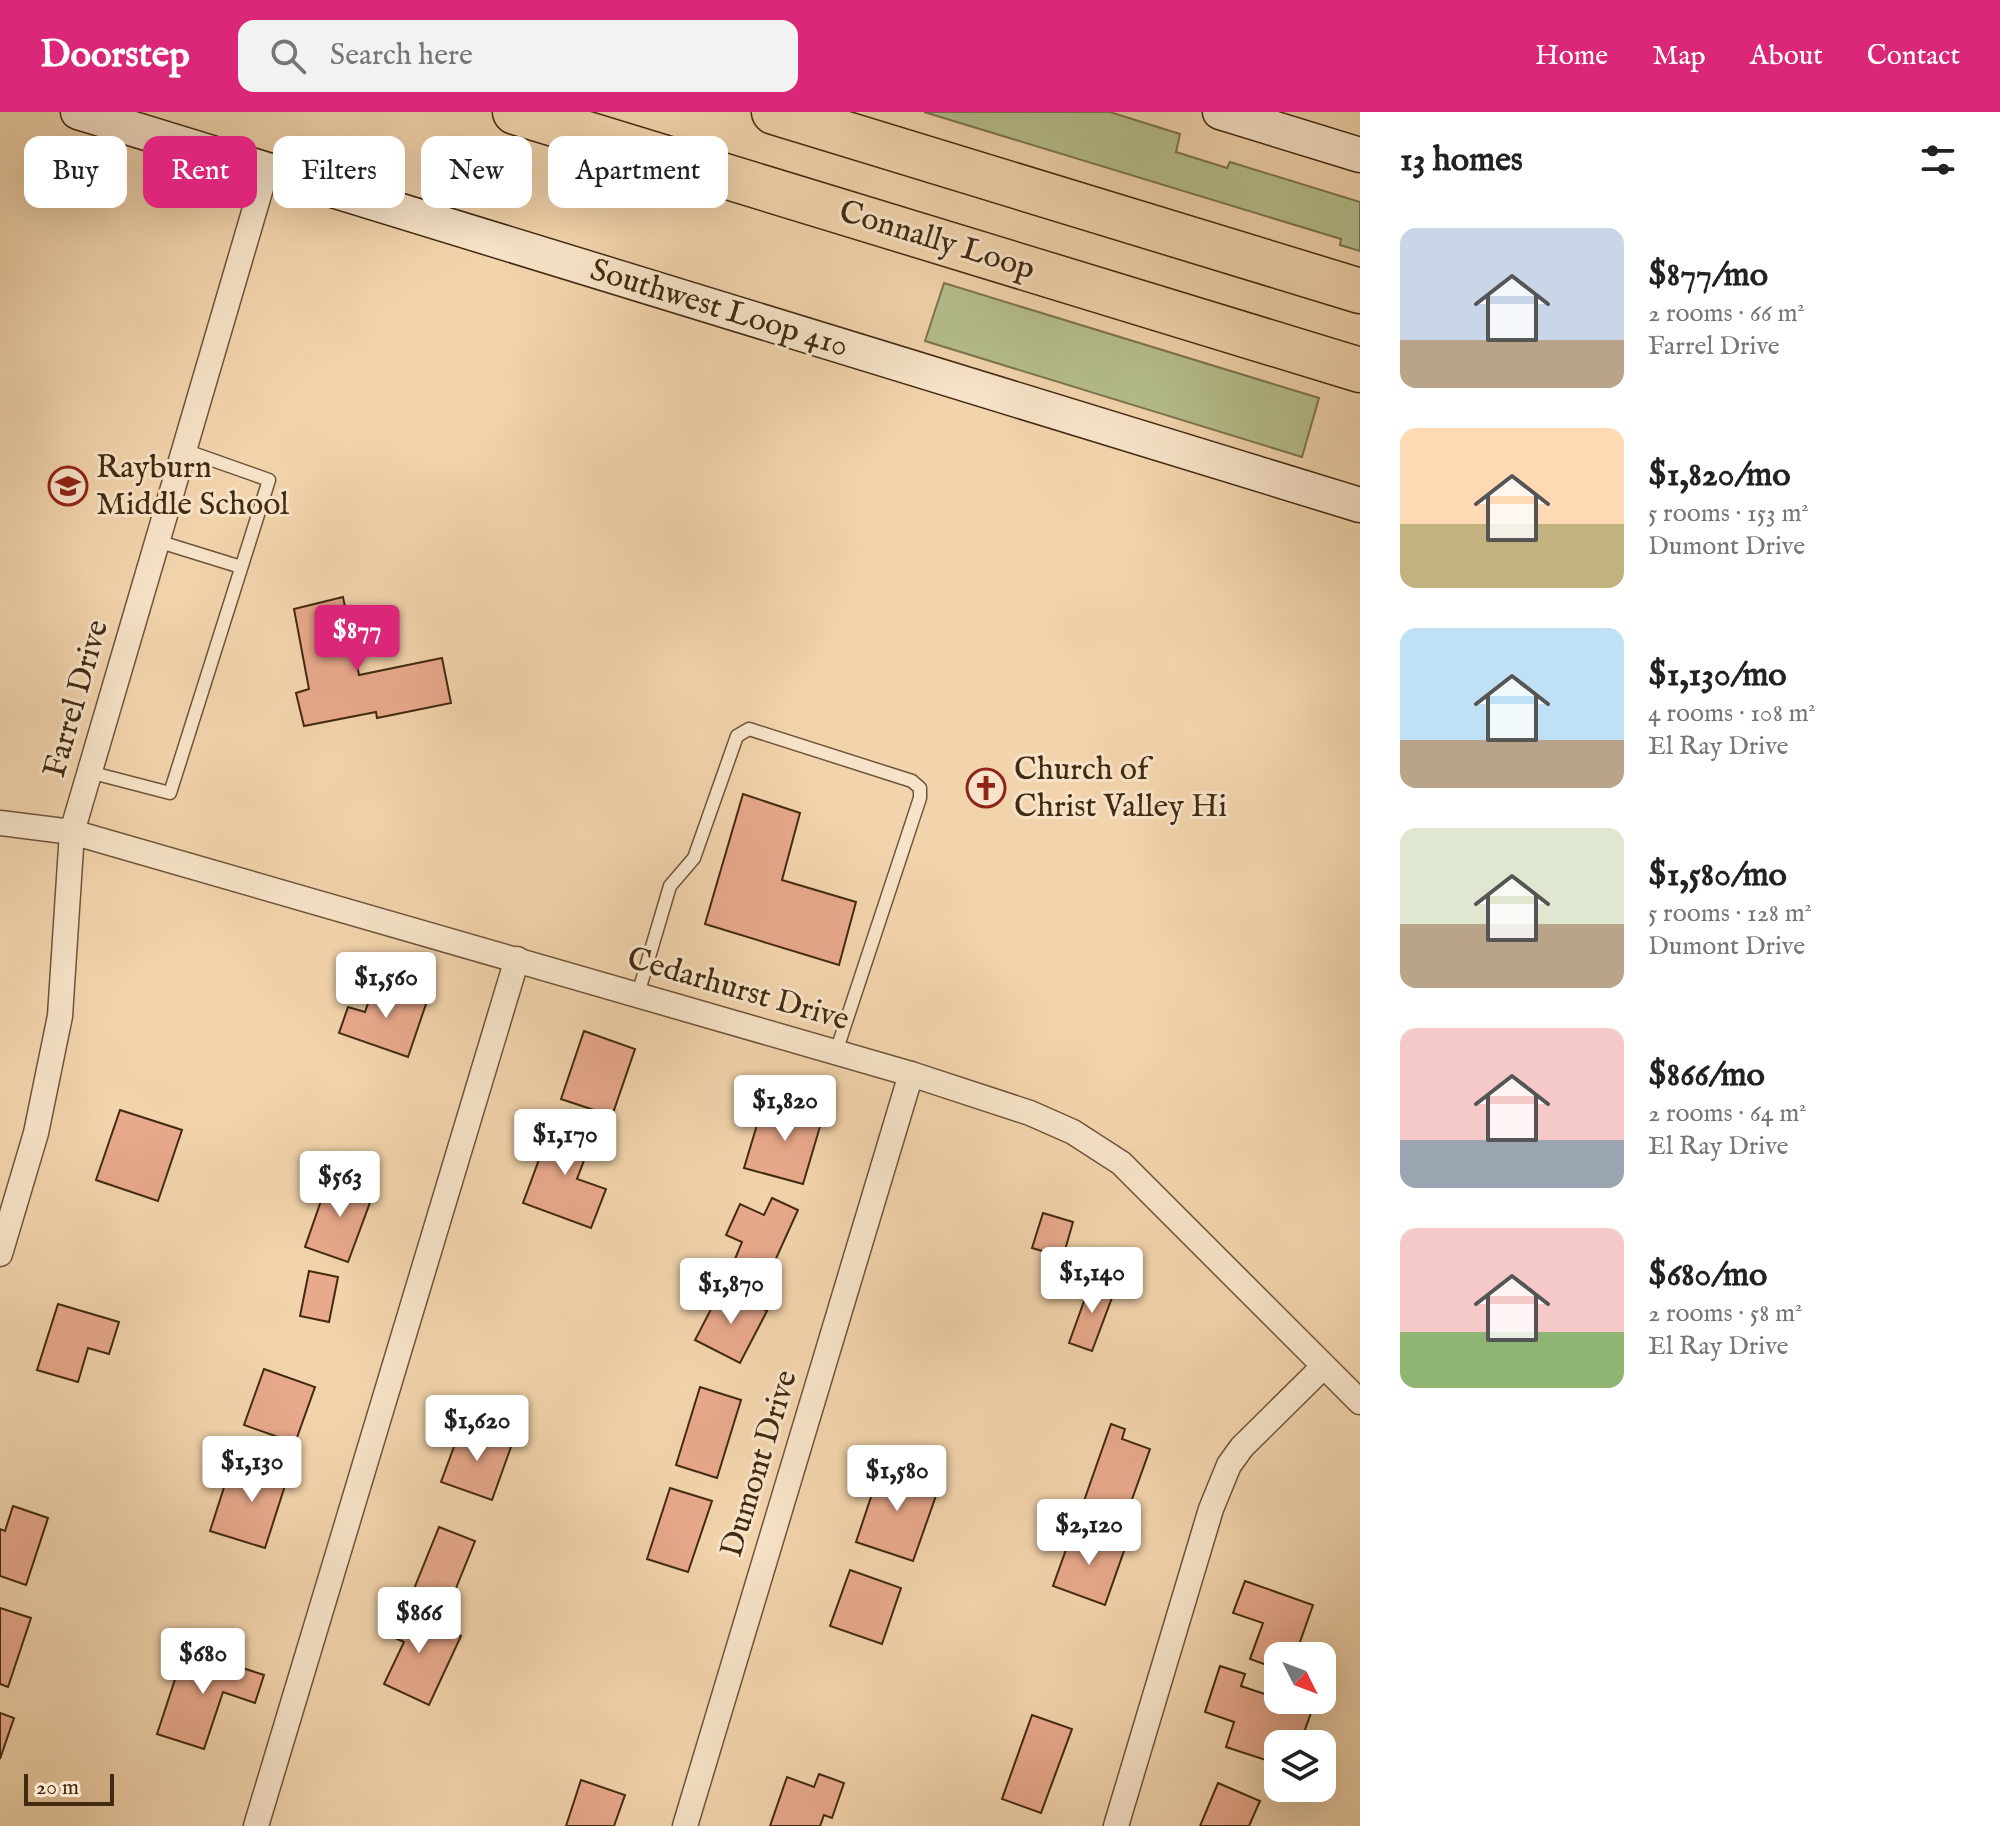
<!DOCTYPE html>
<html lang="en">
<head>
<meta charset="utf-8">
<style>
  body { margin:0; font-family:"IM FELL English",serif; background:#f2f2f2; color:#222; height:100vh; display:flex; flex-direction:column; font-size:30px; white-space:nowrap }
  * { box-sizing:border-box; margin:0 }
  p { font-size:26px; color:#767676 }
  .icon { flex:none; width:44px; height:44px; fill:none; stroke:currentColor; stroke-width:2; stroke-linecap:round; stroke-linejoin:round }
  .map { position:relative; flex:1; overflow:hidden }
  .side { display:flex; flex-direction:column; background:#fff; width:640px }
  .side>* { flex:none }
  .guide { position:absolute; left:24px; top:24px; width:760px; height:72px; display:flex; gap:16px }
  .needle { width:52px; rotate:132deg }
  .buttons { position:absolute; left:1264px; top:1530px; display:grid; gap:16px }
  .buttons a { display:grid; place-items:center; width:72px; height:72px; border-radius:16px; background:#fff; box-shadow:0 8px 32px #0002; font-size:40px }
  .scale { position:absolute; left:24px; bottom:20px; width:90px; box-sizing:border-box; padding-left:8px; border:4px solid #422a11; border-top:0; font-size:22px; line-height:28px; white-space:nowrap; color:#422a11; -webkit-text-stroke:6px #f7e3c9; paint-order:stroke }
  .price { position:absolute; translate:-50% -68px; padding:0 18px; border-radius:8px; background:#fff; color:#222; font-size:26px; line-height:52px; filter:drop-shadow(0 2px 4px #0008) }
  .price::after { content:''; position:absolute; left:50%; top:48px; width:24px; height:18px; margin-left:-12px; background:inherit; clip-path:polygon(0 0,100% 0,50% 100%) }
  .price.active { background:#db2777; color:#fff }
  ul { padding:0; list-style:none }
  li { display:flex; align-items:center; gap:24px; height:200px; padding:0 40px }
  li span { display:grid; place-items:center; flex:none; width:224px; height:160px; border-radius:16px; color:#555 }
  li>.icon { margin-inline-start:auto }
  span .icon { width:96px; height:96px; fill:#fffc; stroke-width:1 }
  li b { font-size:34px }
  h2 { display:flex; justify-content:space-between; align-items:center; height:96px; padding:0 40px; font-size:34px }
  .chip { padding:0 28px; border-radius:16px; background:#fff; box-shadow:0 8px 32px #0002; font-size:28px; line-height:72px }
  .chip.active { background:#db2777; color:#fff }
  header { display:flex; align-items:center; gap:48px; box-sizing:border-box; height:112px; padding:0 40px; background:#db2777; color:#fff }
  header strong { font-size:38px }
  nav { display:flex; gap:44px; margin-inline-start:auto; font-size:28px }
  .search { width:560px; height:72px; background:#f2f2f2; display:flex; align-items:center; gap:20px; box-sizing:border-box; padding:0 28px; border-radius:16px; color:#767676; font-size:30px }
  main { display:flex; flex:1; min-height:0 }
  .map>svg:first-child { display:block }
  .green { fill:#b5be8d; stroke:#7c744f; stroke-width:2 }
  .building { fill:#e9a98c; stroke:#422a11; stroke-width:2 }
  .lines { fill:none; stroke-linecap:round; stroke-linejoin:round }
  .lane-casing { stroke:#6e5438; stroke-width:15 }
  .street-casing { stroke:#6e5438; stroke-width:27 }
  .secondary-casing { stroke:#422a11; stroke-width:37 }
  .highway-casing { stroke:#422a11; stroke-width:47 }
  .lane { stroke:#f7e3c9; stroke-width:12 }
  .street { stroke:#f7e3c9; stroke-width:24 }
  .secondary { stroke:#f7e3c9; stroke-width:34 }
  .highway { stroke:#f2d4ac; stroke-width:44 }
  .labels { text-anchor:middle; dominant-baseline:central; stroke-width:6; stroke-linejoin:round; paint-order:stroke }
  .street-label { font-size:32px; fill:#422a11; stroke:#f7e3c9 }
  .poi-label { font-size:32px; fill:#422a11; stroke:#f7e3c9; text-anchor:start }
</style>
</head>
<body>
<header>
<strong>Doorstep</strong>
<div class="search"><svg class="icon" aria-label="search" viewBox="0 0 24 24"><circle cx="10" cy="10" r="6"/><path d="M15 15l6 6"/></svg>Search here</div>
<nav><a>Home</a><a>Map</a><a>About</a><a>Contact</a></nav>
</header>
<main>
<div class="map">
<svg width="1360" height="1714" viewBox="0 0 1360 1714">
  <rect width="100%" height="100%" fill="#f2d4ac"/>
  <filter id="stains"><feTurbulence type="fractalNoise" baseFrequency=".0025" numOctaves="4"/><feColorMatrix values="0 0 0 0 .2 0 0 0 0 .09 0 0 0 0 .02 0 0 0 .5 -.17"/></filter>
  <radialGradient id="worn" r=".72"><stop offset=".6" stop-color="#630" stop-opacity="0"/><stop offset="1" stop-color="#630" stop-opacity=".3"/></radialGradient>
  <!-- green -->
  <g class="green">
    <path d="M 924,0 L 1110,0 L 1180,22 L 1176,40 L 1227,56 L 1230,50 L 1360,90 L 1360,139 L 1340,133 L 1341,127 Z"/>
    <path d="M 944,171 L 1319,286 L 1302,345 L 925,229 Z"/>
  </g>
  <!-- building -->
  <g class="building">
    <path d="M 343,485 L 359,563 L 442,546 L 451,591 L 377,606 L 376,600 L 304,614 L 296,581 L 309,577 L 294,497 Z"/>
    <path d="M 743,682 L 800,701 L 782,768 L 856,790 L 839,853 L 705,812 Z"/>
    <path d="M 375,871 L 427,889 L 408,945 L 339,921 L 348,895 L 365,900 Z"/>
    <path d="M 584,919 L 635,937 L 612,1004 L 561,987 Z"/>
    <path d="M 781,989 L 824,1001 L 803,1072 L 744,1056 L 760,1003 L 775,1008 Z"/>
    <path d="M 120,998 L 182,1018 L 158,1089 L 96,1068 Z"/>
    <path d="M 554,1007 L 594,1022 L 577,1067 L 606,1077 L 591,1116 L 523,1091 Z"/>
    <path d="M 337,1064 L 375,1077 L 348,1150 L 305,1135 L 322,1086 L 328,1088 Z"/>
    <path d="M 772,1086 L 798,1098 L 769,1162 L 735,1147 L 742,1130 L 726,1123 L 740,1092 L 764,1103 Z"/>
    <path d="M 1043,1101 L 1073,1110 L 1063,1145 L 1032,1136 Z"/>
    <path d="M 309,1159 L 338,1165 L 329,1210 L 300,1204 Z"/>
    <path d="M 1092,1167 L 1116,1175 L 1092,1239 L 1069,1231 Z"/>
    <path d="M 722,1176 L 767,1199 L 740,1251 L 695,1228 Z"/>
    <path d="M 58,1192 L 119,1210 L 109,1242 L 88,1236 L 78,1270 L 37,1258 Z"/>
    <path d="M 264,1257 L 315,1275 L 295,1331 L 244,1313 Z"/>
    <path d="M 700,1275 L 741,1288 L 717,1366 L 676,1353 Z"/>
    <path d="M 1111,1312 L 1125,1317 L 1122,1327 L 1150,1337 L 1126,1404 L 1084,1389 Z"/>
    <path d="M 462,1313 L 512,1332 L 492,1388 L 441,1370 Z"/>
    <path d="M 256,1344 L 291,1355 L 265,1436 L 210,1419 L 227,1366 L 247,1373 Z"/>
    <path d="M 883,1349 L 909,1358 L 906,1368 L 938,1378 L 913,1449 L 856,1430 Z"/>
    <path d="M 670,1376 L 712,1389 L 688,1460 L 647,1447 Z"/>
    <path d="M 13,1394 L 48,1406 L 26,1473 L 0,1464 L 0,1417 L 5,1419 Z"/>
    <path d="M 439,1415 L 475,1429 L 450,1491 L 414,1477 Z"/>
    <path d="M 1073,1418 L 1125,1436 L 1105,1493 L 1053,1474 Z"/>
    <path d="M 850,1458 L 901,1476 L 882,1532 L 830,1514 Z"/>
    <path d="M 1245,1469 L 1313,1493 L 1295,1544 L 1278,1544 L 1278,1557 L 1250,1547 L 1263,1511 L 1233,1501 Z"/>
    <path d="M 395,1495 L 461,1524 L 429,1593 L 384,1572 L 404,1530 L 384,1521 Z"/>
    <path d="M 0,1496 L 31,1506 L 8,1575 L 0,1572 Z"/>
    <path d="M 185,1537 L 264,1563 L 255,1591 L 223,1580 L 204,1637 L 157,1622 Z"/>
    <path d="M 1220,1554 L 1245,1562 L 1241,1574 L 1312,1598 L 1302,1626 L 1293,1623 L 1290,1632 L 1278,1632 L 1278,1652 L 1226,1635 L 1234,1610 L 1205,1600 Z"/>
    <path d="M 0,1601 L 14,1606 L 0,1647 Z"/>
    <path d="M 1032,1603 L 1072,1617 L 1041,1701 L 1002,1687 Z"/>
    <path d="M 819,1662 L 844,1671 L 832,1706 L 824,1703 L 820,1714 L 770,1714 L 787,1665 L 814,1675 Z"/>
    <path d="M 581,1668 L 625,1683 L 614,1714 L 566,1714 Z"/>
    <path d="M 1218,1671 L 1260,1689 L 1249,1714 L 1200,1714 Z"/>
  </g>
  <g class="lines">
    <!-- lane casing -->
    <g class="lane-casing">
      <g id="lane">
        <path d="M 157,429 L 241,455"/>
        <path d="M 89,660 L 170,681 L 269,368 L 184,338"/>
        <path d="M 638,882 L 670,774 L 694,746 L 737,624 L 749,617 L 912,669 L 920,676 L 920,686 L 836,940"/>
      </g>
    </g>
    <!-- street casing -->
    <g class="street-casing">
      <g id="street">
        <path d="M 0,711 L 72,720 L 911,962 L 1030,1001 L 1073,1020 L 1121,1051 L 1360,1290"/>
        <path d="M 0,1142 L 36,1021 L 60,904 L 72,720 L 266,59"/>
        <path d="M 256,1714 L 517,847"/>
        <path d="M 685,1714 L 911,962"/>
        <path d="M 1116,1714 L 1211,1397 L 1229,1353 L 1242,1335 L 1323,1255"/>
      </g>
    </g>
    <!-- secondary casing -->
    <g class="secondary-casing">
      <g id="secondary">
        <path d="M 78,0 L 1360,393"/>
        <path d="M 1220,0 L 1360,43"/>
      </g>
    </g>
    <!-- highway casing -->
    <g class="highway-casing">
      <g id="highway">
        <path d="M 515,0 L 1360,258"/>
        <path d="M 774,0 L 1360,179"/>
      </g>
    </g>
    <!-- lane -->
    <use href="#lane" class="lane"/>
    <!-- street -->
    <use href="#street" class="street"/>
    <!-- secondary -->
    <use href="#secondary" class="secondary"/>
    <!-- highway -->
    <use href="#highway" class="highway"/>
  </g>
  <!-- icons -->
  <defs>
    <g id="school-ring" transform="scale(2)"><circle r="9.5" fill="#f7e3c9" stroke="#8f2418" stroke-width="1.5"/><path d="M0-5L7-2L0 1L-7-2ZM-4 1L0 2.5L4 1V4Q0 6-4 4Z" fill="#8f2418"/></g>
    <g id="church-ring" transform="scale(2)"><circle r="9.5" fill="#f7e3c9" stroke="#8f2418" stroke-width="1.5"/><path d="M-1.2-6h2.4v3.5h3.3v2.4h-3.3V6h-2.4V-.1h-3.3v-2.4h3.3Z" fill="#8f2418"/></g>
  </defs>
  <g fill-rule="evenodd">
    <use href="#school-ring" x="68" y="374"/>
    <use href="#church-ring" x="986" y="676"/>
  </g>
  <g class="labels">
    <!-- street labels -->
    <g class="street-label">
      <text transform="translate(937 129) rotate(17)">Connally Loop</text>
      <text transform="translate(719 197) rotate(17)">Southwest Loop 410</text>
      <text transform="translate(77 587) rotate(-74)">Farrel Drive</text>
      <text transform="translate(738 878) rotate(16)">Cedarhurst Drive</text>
      <text transform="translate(760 1352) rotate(-73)">Dumont Drive</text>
    </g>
    <!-- poi labels -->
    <g class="poi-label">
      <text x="96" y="356">Rayburn<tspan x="96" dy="37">Middle School</tspan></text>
      <text x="1014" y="658">Church of<tspan x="1014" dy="37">Christ Valley Hi</tspan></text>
    </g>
  </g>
  <rect width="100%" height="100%" filter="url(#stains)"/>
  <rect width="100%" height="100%" fill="url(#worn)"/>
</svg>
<div class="buttons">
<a><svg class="needle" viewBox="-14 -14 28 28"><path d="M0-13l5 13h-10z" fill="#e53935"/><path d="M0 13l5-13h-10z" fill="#767676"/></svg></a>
<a><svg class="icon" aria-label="layers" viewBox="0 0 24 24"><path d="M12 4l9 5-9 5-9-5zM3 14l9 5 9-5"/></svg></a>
</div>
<div class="scale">20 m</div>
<b class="price active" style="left:357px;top:561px">$877</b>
<b class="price" style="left:386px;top:908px">$1,560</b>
<b class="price" style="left:785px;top:1031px">$1,820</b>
<b class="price" style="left:565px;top:1065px">$1,170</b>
<b class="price" style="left:340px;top:1107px">$563</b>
<b class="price" style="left:1092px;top:1203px">$1,140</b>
<b class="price" style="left:731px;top:1214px">$1,870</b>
<b class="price" style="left:477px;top:1351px">$1,620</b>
<b class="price" style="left:252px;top:1392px">$1,130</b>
<b class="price" style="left:897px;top:1401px">$1,580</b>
<b class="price" style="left:1089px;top:1455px">$2,120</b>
<b class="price" style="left:419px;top:1543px">$866</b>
<b class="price" style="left:203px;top:1584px">$680</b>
<div class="guide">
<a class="chip">Buy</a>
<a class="chip active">Rent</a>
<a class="chip">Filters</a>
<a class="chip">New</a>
<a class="chip">Apartment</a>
</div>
</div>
<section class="side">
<h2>13 homes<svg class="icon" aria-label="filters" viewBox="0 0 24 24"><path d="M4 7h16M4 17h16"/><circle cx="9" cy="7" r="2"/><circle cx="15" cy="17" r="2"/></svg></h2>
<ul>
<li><span style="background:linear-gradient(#c9d6e8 70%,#b9a48a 0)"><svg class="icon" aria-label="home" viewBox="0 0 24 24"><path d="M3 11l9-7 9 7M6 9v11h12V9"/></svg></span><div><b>$877/mo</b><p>2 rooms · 66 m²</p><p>Farrel Drive</p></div></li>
<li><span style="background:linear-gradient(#ffd9b3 60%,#c2b280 0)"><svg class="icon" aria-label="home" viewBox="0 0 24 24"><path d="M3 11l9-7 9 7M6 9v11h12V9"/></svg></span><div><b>$1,820/mo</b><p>5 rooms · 153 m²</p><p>Dumont Drive</p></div></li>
<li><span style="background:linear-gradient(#bfe0f5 70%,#b9a48a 0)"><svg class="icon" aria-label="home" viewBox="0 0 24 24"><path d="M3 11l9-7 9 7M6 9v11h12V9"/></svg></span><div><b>$1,130/mo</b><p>4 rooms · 108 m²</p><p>El Ray Drive</p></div></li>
<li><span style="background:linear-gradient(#dfe7d0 60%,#b9a48a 0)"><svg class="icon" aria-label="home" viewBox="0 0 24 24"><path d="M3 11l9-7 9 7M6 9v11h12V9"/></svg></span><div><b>$1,580/mo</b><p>5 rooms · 128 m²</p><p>Dumont Drive</p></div></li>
<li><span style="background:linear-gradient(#f6c9c9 70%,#9aa5b1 0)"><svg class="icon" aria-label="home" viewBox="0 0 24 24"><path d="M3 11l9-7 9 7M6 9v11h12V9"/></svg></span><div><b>$866/mo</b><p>2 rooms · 64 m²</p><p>El Ray Drive</p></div></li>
<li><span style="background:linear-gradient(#f6c9c9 65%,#8fb573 0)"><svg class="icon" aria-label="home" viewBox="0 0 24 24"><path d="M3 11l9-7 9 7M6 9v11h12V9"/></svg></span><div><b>$680/mo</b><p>2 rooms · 58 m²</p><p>El Ray Drive</p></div></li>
</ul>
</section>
</main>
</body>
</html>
